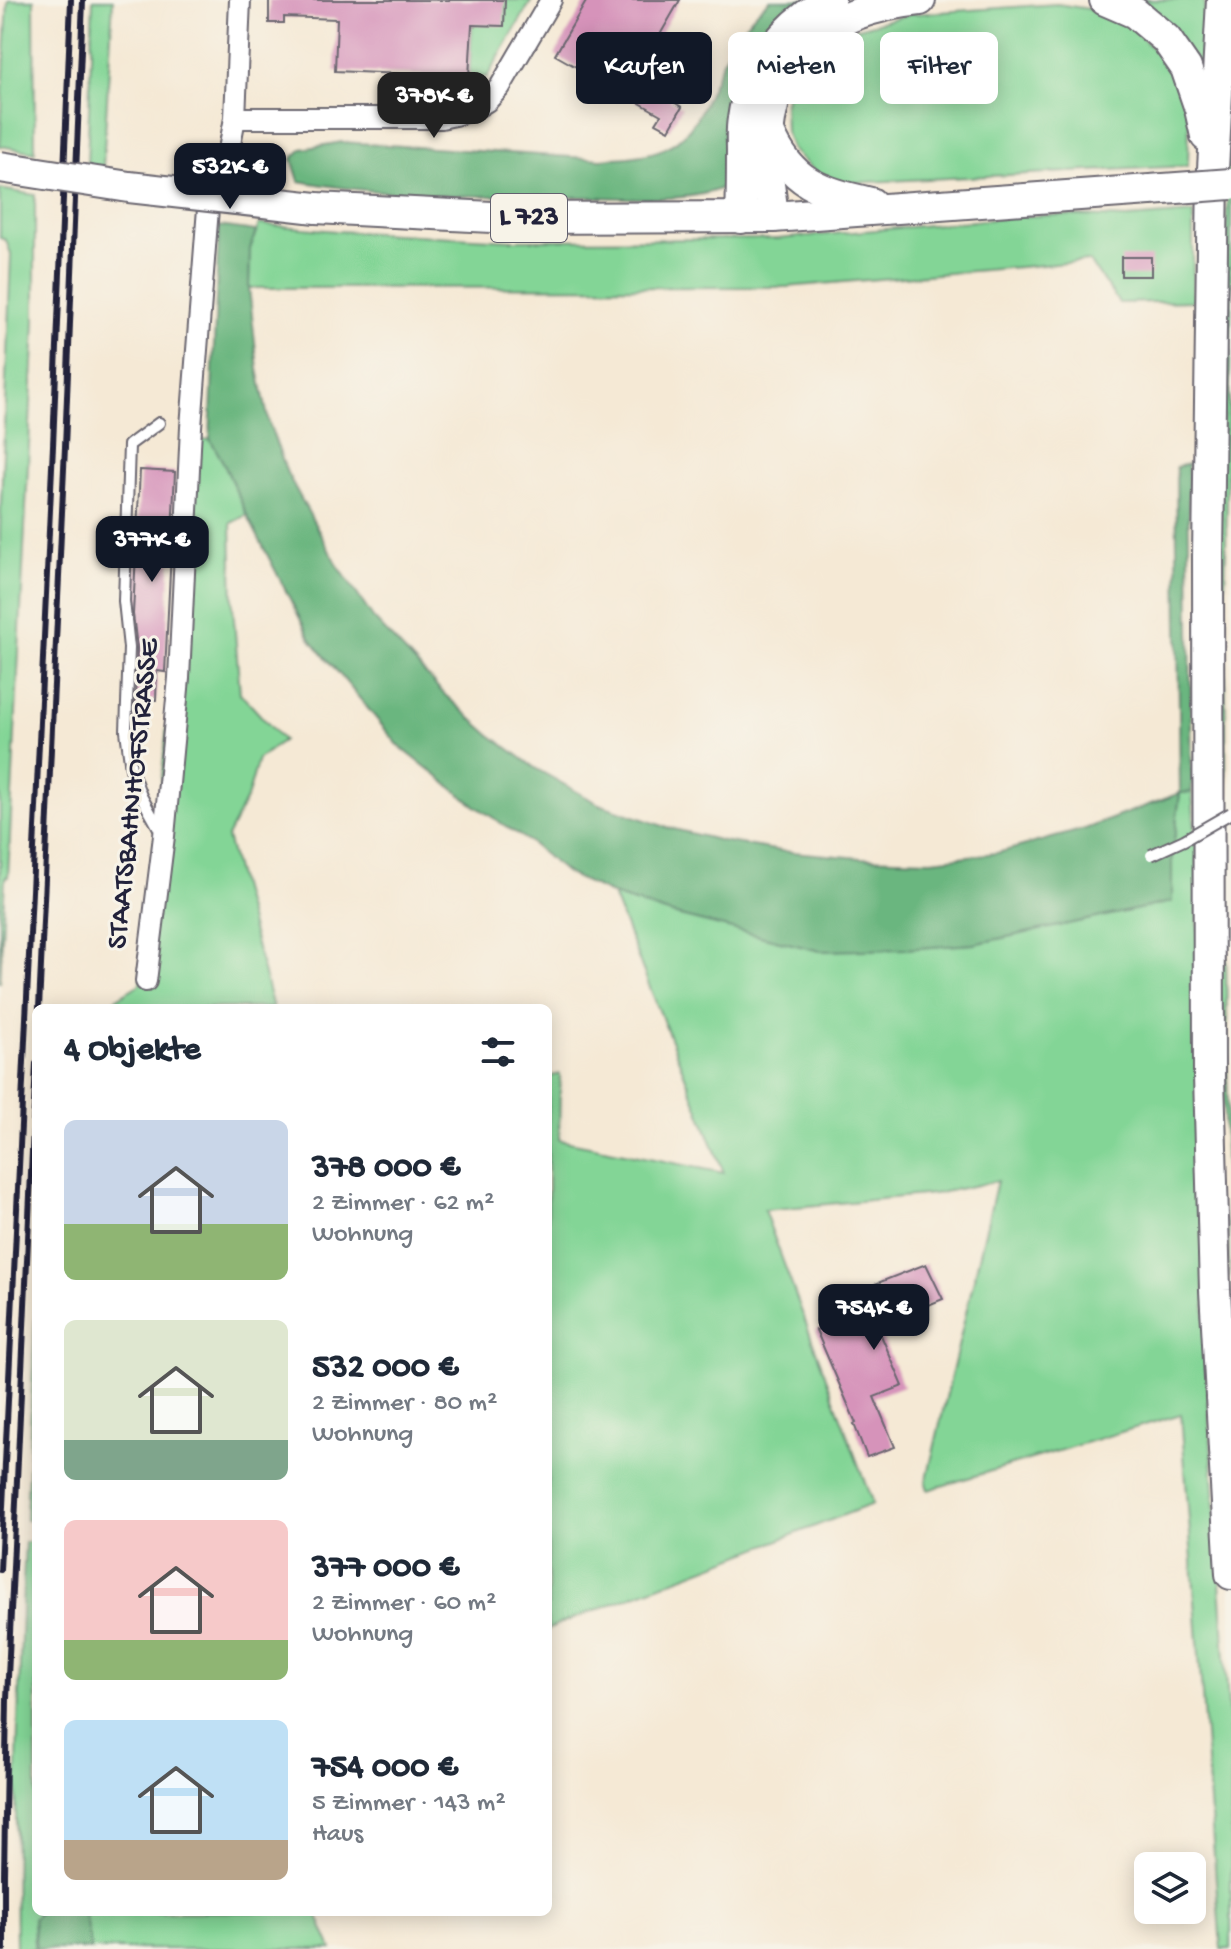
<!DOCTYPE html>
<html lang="de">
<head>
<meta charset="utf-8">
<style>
  body { margin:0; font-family:"Gochi Hand",sans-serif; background:#f2f2f3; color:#1f2937; height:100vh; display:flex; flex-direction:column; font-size:30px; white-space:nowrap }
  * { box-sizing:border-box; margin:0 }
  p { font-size:26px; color:#747a83 }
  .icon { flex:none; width:44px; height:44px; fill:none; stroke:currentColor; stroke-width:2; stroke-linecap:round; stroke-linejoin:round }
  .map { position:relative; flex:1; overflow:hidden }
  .panel { position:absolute; left:32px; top:1004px; width:520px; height:912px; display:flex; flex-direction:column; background:#fff; border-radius:12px; box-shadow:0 4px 20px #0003 }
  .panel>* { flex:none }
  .hud { position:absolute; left:576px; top:32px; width:534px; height:72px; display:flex; gap:16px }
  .buttons { position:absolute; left:1134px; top:1852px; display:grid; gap:16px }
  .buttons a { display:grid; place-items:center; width:72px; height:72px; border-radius:12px; background:#fff; box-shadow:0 4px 20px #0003; font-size:40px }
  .price { position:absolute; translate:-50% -68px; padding:0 18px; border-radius:16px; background:#111827; color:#fff; font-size:26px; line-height:52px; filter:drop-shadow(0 2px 4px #0008) }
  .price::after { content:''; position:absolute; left:50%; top:48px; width:24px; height:18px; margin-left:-12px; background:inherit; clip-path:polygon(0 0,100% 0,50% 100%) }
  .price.selected { background:#222; color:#fff }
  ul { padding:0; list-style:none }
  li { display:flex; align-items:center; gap:24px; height:200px; padding:0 32px }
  li span { display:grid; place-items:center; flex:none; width:224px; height:160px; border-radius:12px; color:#555 }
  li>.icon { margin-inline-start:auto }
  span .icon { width:96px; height:96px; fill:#fffc; stroke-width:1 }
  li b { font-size:34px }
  h2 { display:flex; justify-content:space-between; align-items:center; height:96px; padding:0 32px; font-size:34px }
  .tag { padding:0 28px; border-radius:12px; background:#fff; box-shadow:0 4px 20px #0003; font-size:28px; line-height:72px }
  .tag.selected { background:#111827; color:#fff }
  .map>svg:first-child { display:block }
  .green { fill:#83d596; stroke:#527c68; stroke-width:2 }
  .forest { fill:#6ab67f; stroke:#466c5d; stroke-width:2 }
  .building { fill:#d693ba }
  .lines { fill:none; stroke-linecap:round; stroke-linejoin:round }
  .service-casing { stroke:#6c6871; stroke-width:14 }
  .minor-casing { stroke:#6c6871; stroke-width:24 }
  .primary-casing { stroke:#6c6871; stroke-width:34 }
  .service { stroke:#fff; stroke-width:10 }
  .minor { stroke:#fff; stroke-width:20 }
  .primary { stroke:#fff; stroke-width:30 }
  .rail { stroke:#22223b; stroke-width:6 }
  .service-bridge-casing { stroke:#6c6871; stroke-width:14; stroke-linecap:butt }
  .primary-bridge-casing { stroke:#6c6871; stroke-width:34; stroke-linecap:butt }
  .service-bridge { stroke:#fff; stroke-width:10 }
  .primary-bridge { stroke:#fff; stroke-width:30 }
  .labels { text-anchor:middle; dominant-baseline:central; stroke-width:6; stroke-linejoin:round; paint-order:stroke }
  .shield { fill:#f7f3e8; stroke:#62616f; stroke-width:2 }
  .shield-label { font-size:28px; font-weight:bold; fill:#22223b }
  .street-label { font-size:30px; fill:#22223b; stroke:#f7f3e8 }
</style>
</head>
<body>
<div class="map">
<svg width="1231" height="1949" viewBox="0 0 1231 1949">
  <rect width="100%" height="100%" fill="#f7f3e8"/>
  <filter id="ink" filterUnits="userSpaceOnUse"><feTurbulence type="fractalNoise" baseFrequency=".0125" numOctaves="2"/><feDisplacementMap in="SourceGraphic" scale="16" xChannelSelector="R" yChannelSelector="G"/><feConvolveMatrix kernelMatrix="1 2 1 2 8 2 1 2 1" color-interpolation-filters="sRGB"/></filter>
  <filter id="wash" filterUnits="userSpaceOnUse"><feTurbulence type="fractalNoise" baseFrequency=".006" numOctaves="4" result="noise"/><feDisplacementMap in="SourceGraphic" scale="32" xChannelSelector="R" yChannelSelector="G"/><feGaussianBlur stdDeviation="1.8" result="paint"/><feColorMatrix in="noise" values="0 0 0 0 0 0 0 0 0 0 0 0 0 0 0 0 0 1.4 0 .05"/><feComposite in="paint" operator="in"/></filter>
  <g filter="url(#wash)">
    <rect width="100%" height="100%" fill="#f5e9d5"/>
    <!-- green -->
    <g class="green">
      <path d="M 8,0 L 34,0 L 35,152 L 0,146 Z"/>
      <path d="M 93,0 L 113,0 L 103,167 L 87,165 Z"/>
      <path d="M 505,0 L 532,0 L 487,77 L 469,77 L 472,25 Z"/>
      <path d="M 1131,0 L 1205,0 L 1202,84 Z"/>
      <path d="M 1231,0 L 1231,296 L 1225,593 L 1226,799 L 1215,810 Z"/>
      <path d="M 1057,4 L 1096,10 L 1127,23 L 1166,62 L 1182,89 L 1189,122 L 1188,166 L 847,183 L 823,179 L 792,150 L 785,131 L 784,106 L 790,82 L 839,33 L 911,14 Z"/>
      <path d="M 0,189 L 35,195 L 35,322 L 8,877 L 5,877 L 0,983 L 0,530 L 11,255 L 6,240 L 0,238 Z"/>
      <path d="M 1193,213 L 1193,301 L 1119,303 L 1089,261 L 786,287 L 249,288 L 250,249 L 259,224 L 336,231 L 512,240 L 777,239 L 1029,216 L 1056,215 L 1127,218 Z"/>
      <path d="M 210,439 L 223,462 L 247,515 L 231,523 L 233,607 L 240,693 L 283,740 L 258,759 L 248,795 L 227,837 L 273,1008 L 101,1008 L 140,984 L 197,441 Z"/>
      <path d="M 1192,792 L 1197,854 L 1206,1365 L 1231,1751 L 1231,1949 L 1221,1949 L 1181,1414 L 928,1490 L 926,1483 L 997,1181 L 934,1194 L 764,1210 L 873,1504 L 559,1624 L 548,1630 L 548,1077 L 560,1074 L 559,1140 L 724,1173 L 613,895 L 672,914 L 820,951 L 974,944 L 1171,902 L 1172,857 L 1180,793 Z"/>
      <path d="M 1225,828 L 1229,1277 L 1215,836 Z"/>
      <path d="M 36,1300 L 36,1912 L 40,1912 L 33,1919 L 34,1949 L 16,1949 C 14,1813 19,1678 25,1542 L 32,1542 L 32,1521 L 26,1520 Z"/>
      <path d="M 84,1912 L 316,1912 L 332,1949 L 91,1949 Z"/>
    </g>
    <!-- forest -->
    <g class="forest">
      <path d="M 770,0 L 811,0 L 747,72 L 724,138 L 728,174 L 724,187 C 689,204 625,197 585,197 C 490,196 393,198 299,181 L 292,159 L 302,149 L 342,142 L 602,159 C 623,157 650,157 669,146 C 700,129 709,89 724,59 C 735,38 751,15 770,0 Z"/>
      <path d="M 219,226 L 256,231 L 250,249 L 249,288 L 258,369 L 269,423 L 287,473 L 335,561 L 373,618 L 444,694 L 489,734 L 535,768 L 599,804 L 666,827 L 722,841 L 781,851 L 861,858 L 931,860 L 997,853 L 1085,829 L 1180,793 L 1176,467 L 1188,464 L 1192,792 L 1180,793 L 1172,857 L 1172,902 L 974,944 L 905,949 L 820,951 L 672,914 L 613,895 L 566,873 L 531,843 L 474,805 L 399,746 L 311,640 L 247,515 L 223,462 L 210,439 Z"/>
      <path d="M 40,1912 L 84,1912 L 91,1949 L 36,1949 L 33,1919 Z"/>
    </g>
    <g id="blocks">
      <!-- building -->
      <g class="building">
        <path d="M 269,0 L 505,0 L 504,26 L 472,25 L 469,77 L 335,71 L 337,19 L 284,17 L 284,23 L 269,23 Z"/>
        <path d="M 587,0 L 680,0 L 650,52 L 686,72 L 670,100 L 682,107 L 669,130 L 656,123 L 661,115 L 555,55 Z"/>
        <rect x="1121" y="257" width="30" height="19"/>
        <path d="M 140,470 L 175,472 L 165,672 L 157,671 L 156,700 L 147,700 L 147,728 L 134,727 L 137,648 L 133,614 Z"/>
        <path d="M 926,1264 L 943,1299 L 877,1326 L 903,1386 L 874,1397 L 895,1447 L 867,1457 L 854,1424 L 856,1423 L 816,1330 L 884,1303 L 875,1284 Z"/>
      </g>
    </g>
  </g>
  <g filter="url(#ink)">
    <use href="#blocks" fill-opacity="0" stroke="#6c6871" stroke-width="2"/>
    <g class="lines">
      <!-- service casing -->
      <g class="service-casing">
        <path id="service" d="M 159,423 L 129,445 L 124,601 L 129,648 L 126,731 L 131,769 L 141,796 L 160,830"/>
      </g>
      <!-- minor casing -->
      <g class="minor-casing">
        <g id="minor">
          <path d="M 235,118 L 441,118 L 455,115 L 474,109 L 487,101 L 500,87 L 551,0"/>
          <path d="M 146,981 L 164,836 L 179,678 L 191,427 L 211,170 L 227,160 L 235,118 L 240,0"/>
        </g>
      </g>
      <!-- primary casing -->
      <g class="primary-casing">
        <g id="primary">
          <path d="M 1105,0 L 1135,13 L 1166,39 L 1186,68 L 1200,109 L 1206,136"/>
          <path d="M 1222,0 L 1213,169 L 1208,557 L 1209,1076 L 1215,1290 L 1231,1574"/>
          <path d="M 769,132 C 791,184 820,191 871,203"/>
          <path d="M 316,208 L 511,218 L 773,217 L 1150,190"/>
          <path d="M 773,217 C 771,195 766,172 767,150 C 770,51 827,10 920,0"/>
          <path d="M 741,218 C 742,195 742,173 742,150 C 742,140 741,129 743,119 C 750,67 785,25 830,0"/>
        </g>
      </g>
      <!-- service -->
      <use href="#service" class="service"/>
      <!-- minor -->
      <use href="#minor" class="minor"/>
      <!-- primary -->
      <use href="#primary" class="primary"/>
      <!-- rail -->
      <g class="rail">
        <path d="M 39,1008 L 65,447 L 83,0"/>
        <path d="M 0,1570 L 53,446 L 71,0"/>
        <path d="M 4,1949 L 4,1874 L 7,1699 L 36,1064"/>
      </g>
      <!-- service-bridge casing -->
      <g class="service-bridge-casing">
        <path id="service-bridge" d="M 1151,855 L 1184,840 L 1231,813"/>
      </g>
      <!-- primary-bridge casing -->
      <g class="primary-bridge-casing">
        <g id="primary-bridge">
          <path d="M 0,167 L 129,187 L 316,208"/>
          <path d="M 1150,190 L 1231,184"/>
        </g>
      </g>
      <!-- service-bridge -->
      <use href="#service-bridge" class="service-bridge"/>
      <!-- primary-bridge -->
      <use href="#primary-bridge" class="primary-bridge"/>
    </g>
  </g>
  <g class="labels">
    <!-- shield labels -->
    <rect class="shield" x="491" y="194" width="76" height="48" rx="6"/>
    <g class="shield-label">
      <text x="529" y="218">L 723</text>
    </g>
    <!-- street labels -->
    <g class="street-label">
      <text transform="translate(135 794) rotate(-84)">STAATSBAHNHOFSTRASSE</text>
    </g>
  </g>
</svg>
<div class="buttons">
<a><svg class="icon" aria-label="layers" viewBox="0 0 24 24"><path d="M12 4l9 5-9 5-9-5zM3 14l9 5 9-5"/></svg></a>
</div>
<b class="price selected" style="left:434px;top:140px">378K €</b>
<b class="price" style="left:230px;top:211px">532K €</b>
<b class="price" style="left:152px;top:584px">377K €</b>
<b class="price" style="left:874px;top:1352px">754K €</b>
<div class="hud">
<a class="tag selected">Kaufen</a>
<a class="tag">Mieten</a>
<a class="tag">Filter</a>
</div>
<section class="panel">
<h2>4 Objekte<svg class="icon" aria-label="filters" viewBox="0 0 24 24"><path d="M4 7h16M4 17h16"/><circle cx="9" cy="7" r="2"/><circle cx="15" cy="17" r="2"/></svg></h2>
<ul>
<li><span style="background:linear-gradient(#c9d6e8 65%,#8fb573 0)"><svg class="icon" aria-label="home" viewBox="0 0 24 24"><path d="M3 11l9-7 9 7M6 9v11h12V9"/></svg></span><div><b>378 000 €</b><p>2 Zimmer · 62 m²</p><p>Wohnung</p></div></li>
<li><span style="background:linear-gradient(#dfe7d0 75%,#7fa58c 0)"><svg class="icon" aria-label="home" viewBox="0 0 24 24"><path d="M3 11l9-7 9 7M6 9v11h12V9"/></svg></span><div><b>532 000 €</b><p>2 Zimmer · 80 m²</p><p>Wohnung</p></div></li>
<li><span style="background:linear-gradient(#f6c9c9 75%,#8fb573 0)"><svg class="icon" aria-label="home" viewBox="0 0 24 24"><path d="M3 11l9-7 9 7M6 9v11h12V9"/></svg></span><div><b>377 000 €</b><p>2 Zimmer · 60 m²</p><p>Wohnung</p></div></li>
<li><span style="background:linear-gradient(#bfe0f5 75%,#b9a48a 0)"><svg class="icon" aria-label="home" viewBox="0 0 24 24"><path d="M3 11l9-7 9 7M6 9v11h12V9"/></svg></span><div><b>754 000 €</b><p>5 Zimmer · 143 m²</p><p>Haus</p></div></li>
</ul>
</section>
</div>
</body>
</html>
